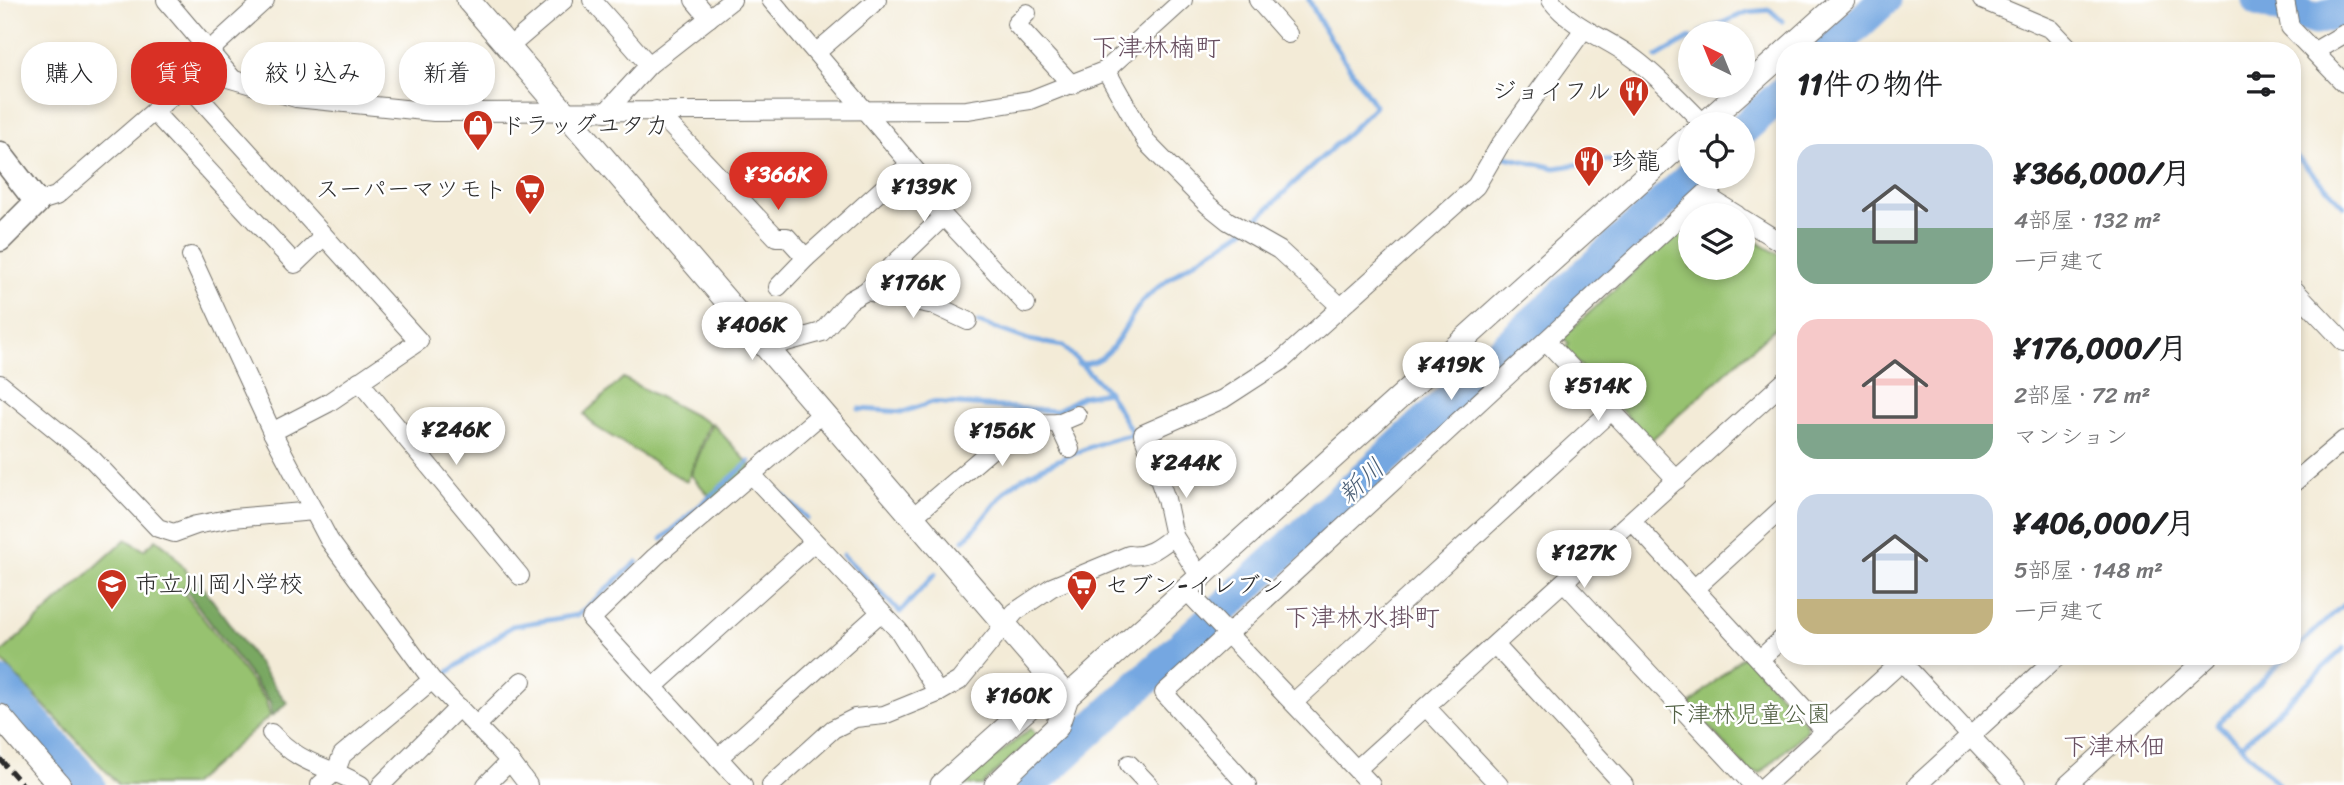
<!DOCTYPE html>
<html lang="ja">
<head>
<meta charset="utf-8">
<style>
  body { margin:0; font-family:Sriracha,"Klee One",sans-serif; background:#f2f2f2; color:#202124; height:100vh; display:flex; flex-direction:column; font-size:26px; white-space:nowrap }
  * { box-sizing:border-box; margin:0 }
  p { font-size:23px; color:#757577 }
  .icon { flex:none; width:38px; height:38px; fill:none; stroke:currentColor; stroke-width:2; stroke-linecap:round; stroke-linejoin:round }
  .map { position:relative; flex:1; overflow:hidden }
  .side { position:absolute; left:1776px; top:42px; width:525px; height:623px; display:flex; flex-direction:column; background:#fff; border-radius:28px; box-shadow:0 4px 10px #0003 }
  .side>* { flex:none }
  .top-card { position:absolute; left:21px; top:42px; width:665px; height:63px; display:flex; gap:14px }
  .needle { width:46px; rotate:317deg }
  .buttons { position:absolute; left:1678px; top:21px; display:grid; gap:14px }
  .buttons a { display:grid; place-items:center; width:77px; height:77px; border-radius:50%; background:#fff; box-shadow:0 4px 10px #0003; font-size:35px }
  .price { position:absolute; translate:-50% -60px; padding:0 16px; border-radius:24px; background:#fff; color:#222; font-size:23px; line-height:46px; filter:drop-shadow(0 2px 4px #0008) }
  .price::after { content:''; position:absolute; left:50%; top:42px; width:21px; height:16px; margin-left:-10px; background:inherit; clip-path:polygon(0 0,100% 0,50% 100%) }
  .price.active { background:#d93025; color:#fff }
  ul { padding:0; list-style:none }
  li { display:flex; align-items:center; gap:21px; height:175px; padding:0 21px }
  li span { display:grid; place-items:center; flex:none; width:196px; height:140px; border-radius:21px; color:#555 }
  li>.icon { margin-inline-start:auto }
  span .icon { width:84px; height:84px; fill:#fffc; stroke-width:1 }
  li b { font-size:30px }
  h2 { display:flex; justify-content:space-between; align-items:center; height:84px; padding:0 21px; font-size:30px }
  .chip { padding:0 24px; border-radius:28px; background:#fff; box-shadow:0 4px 10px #0003; font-size:24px; line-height:63px }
  .chip.active { background:#d93025; color:#fff }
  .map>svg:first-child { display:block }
  .green { fill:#97c270; stroke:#61764e; stroke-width:2 }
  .forest { fill:#79a862; stroke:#526a46; stroke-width:2 }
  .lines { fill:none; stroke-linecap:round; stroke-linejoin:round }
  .stream { stroke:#75a7e1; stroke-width:5 }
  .river { stroke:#75a7e1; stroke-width:33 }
  .minor-casing { stroke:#716e67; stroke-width:20 }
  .tertiary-casing { stroke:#716e67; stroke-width:25 }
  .secondary-casing { stroke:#716e67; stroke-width:27 }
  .minor { stroke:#fff; stroke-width:18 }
  .tertiary { stroke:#fff; stroke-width:23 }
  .secondary { stroke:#fff; stroke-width:24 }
  .rail { stroke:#2b2b2b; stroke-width:5; stroke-dasharray:10 5; stroke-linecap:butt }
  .labels { text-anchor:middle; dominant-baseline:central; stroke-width:5; stroke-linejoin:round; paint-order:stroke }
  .poi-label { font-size:24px; fill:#2b2b2b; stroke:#fff; text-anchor:start }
  .park-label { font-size:24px; fill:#516043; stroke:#fff }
  .neighbourhood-label { font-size:26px; fill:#684f60; stroke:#fff }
  .water-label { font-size:26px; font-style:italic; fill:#495d74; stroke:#fff }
</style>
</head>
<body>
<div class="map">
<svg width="2344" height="785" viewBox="0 0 2344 785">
  <rect width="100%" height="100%" fill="#fff"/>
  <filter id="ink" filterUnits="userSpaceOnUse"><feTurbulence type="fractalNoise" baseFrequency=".0143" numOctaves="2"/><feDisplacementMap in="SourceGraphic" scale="14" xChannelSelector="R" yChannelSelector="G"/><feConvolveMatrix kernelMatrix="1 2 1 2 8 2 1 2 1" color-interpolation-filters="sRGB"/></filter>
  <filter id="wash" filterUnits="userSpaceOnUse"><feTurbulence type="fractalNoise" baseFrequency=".00686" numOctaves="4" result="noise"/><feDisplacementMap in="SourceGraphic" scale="28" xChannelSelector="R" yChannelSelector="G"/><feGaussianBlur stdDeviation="1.57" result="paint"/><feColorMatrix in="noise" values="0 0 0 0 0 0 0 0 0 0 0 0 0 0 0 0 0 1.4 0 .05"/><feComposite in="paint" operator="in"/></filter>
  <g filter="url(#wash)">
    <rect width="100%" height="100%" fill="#f3ebd7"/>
    <!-- green -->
    <g class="green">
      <path d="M 1690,220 L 1690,268 L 1743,268 L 1743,234 L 1785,258 L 1785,319 L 1650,441 L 1564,348 L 1569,344 L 1563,337 Z"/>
      <path d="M 623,378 L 709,423 L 687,482 L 596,427 L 584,414 Z"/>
      <path d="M 712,423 L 752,467 L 714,501 L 691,475 Z"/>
      <path d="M 126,539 L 144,550 L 156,539 L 169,549 L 193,580 L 181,589 L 266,701 L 270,716 L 191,785 L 119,785 L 0,659 L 0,654 Z"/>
      <path d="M 1744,655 L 1806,723 L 1807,730 L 1761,773 L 1750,772 L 1689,705 Z"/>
      <path d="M 1031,728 L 1036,735 L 982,785 L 962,785 Z"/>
    </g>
    <!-- forest -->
    <path class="forest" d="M 197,579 L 287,703 L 272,716 L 270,702 L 185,589 Z"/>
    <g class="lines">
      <!-- stream -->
      <g class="stream">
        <path d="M 1700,33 L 1747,12 L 1770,10 L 1782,21"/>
        <path d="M 1657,57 L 1690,38"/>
        <path d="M 2292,152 L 2344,206"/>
        <path d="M 1501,156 L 1555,168 L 1608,160 L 1624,165"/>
        <path d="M 978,322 L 1029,340 L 1063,346 L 1108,392"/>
        <path d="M 1078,364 C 1117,366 1123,319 1146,298 C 1173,272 1207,255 1238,234 C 1258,220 1276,200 1294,183 C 1321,158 1350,133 1375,106 L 1324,29 L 1309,0"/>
        <path d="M 859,409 L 903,412 L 932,402 L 1056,411 L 1083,396 L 1108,392 L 1133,434"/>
        <path d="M 778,491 L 807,518"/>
        <path d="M 662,539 L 749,462"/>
        <path d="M 964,540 C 981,524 993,503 1010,487 C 1029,470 1110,436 1134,435"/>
        <path d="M 843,555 L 900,612 L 935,574"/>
        <path d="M 2292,652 L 2344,604"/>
        <path d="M 443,676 L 512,626 L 578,615 L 637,562"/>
        <path d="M 2241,746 L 2217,724 L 2288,656"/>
        <path d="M 2279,785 L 2241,746 L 2344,648"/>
      </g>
      <!-- river -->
      <g class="river">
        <path d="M 2258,0 L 2315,19 L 2344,11"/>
        <path d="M 1829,51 L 1884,0"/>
        <path d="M 1743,129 L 1785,91"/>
        <path d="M 0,683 L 89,785"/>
        <path d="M 1031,785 L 1691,177"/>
      </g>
    </g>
  </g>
  <g filter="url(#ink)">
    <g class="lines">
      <!-- minor casing -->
      <g class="minor-casing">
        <g id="minor">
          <path d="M 166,0 L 232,78"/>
          <path d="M 592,0 L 649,65"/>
          <path d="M 694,0 L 709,18"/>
          <path d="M 771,0 L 928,185 L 932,204 L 1026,304"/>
          <path d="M 1258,0 L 1288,34"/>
          <path d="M 1551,0 C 1573,29 1608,38 1636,60 C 1661,79 1682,102 1704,124"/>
          <path d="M 1982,0 L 2051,29 L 2072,51"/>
          <path d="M 2285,0 L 2290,27 L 2344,83"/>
          <path d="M 1027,13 L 1016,24 L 1072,85"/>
          <path d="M 509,47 L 564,0"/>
          <path d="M 209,51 L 265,0"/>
          <path d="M 2315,51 L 2344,34"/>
          <path d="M 817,52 L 877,0"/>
          <path d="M 1106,70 L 1147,143 L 1208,205 L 1228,221 L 1279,250 L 1340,306"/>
          <path d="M 188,85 L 419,341 L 328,403 L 272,432"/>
          <path d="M 656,110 L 776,237 L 787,237 L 806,258 L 910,164"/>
          <path d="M 154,112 L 295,264 L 324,236"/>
          <path d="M 606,112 L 649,65 L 732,0"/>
          <path d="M 1705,195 L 1737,215"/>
          <path d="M 37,202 L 56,196 L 174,94 L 214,74 L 296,98 L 434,112 L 967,110 L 1030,100 L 1106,70 L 1183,0"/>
          <path d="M 1743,219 L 1785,245"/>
          <path d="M 191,256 L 272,432 L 329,540 L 432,680 L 510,761 L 528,785"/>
          <path d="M 778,287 L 806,258"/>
          <path d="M 2292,287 L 2344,342"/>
          <path d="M 866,291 L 934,305 L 968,321"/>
          <path d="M 1546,341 L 1677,480"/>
          <path d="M 768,347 L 822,332 L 850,300 L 866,291 L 943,217"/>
          <path d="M 359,381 L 520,576"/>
          <path d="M 0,384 L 92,459 L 158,528 L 174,533 L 196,525 L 233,518 L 314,511"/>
          <path d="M 1058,423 L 1070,449"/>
          <path d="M 752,475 L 899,631 L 938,693"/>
          <path d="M 2292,484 L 2344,440"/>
          <path d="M 914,516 L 1021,424 L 1058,423 L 1077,415"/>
          <path d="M 1632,521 L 1824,730"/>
          <path d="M 1200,577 L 1174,536 L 1166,499 L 1143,434 L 1223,399 L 1280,362 L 1476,186 L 1500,145 L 1584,29"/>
          <path d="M 1564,582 L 1753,785"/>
          <path d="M 1695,588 L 1785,506"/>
          <path d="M 1186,590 L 1371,785"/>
          <path d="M 1495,645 L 1624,785"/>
          <path d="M 1760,659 L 1785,636"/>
          <path d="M 1902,662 L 2016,785"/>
          <path d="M 653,687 L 813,543"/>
          <path d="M 1294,702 L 1612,410"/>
          <path d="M 1426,707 L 1499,785"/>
          <path d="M 476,726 L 522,681"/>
          <path d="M 271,733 C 303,767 325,764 361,785"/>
          <path d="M 718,758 L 881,612"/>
          <path d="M 1129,764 L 1149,785"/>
          <path d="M 1357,769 L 1785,381"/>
          <path d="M 320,785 L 336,771 L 342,755 L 432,680"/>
          <path d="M 381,785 L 459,707"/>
          <path d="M 486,785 L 510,761"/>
          <path d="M 743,785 L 591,619 L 655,557 L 824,412"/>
          <path d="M 771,785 L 833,729 L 855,718 L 884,715 L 938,693 L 959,681 L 1015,612 L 1052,587 L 1129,555 C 1147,558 1161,546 1174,536"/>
          <path d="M 1247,785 L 1164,693 L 1723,177"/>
          <path d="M 1766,785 L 1908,656"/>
          <path d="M 1917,785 L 2058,656"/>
          <path d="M 2067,785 L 2209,656"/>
        </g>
      </g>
      <!-- tertiary casing -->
      <g class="tertiary-casing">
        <g id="tertiary">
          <path d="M 468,0 L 1067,697"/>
          <path d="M 1786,51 L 1843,0"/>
          <path d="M 1704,124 L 1785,52"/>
          <path d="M 0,716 L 59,785"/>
          <path d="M 942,785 L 1035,702 L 1067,697"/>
          <path d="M 996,785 L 1057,727 L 1067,697 L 1690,136"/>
        </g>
      </g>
      <!-- secondary casing -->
      <g class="secondary-casing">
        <path id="secondary" d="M 0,154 L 37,202 L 0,239"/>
      </g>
      <!-- minor -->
      <use href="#minor" class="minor"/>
      <!-- tertiary -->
      <use href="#tertiary" class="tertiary"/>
      <!-- secondary -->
      <use href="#secondary" class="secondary"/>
      <!-- rail -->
      <path class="rail" d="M 0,759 L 23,785"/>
    </g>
  </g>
  <!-- icons -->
  <defs>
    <g id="restaurant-pin" transform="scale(1.575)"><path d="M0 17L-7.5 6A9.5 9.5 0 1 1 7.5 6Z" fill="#c8321e" stroke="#fff"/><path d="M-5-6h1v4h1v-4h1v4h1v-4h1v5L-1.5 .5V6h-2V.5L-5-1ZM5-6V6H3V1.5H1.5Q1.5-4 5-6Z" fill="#fff"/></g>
    <g id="shop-pin" transform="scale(1.575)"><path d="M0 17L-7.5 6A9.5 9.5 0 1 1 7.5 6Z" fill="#c8321e" stroke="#fff"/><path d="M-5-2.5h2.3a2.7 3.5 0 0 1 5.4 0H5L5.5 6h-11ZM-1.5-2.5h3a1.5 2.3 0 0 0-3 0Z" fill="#fff"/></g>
    <g id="supermarket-pin" transform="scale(1.575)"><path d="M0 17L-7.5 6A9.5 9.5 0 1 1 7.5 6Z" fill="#c8321e" stroke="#fff"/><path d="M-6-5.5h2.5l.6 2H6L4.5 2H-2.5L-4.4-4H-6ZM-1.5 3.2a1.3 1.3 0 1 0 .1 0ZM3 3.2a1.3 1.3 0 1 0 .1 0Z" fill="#fff"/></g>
    <g id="school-pin" transform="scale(1.575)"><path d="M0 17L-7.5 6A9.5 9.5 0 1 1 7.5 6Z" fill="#c8321e" stroke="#fff"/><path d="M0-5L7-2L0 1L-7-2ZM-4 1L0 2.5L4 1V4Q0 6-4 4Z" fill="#fff"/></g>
  </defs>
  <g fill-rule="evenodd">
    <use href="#restaurant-pin" x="1634" y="91"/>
    <use href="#shop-pin" x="478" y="125"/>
    <use href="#restaurant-pin" x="1589" y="161"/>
    <use href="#supermarket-pin" x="530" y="189"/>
    <use href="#school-pin" x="112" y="584"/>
    <use href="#supermarket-pin" x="1082" y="585"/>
  </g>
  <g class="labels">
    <!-- poi labels -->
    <g class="poi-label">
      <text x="1611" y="91" text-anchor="end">ジョイフル</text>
      <text x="501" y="125">ドラッグユタカ</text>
      <text x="1612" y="161">珍龍</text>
      <text x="507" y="189" text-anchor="end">スーパーマツモト</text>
      <text x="135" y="584">市立川岡小学校</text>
      <text x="1105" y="585">セブン-イレブン</text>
    </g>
    <!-- park labels -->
    <g class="park-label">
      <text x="1747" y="714">下津林児童公園</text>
    </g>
    <!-- neighbourhood labels -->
    <g class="neighbourhood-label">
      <text x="1156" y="47">下津林楠町</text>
      <text x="1362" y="617">下津林水掛町</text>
      <text x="2114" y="746">下津林佃</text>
    </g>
    <!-- water labels -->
    <g class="water-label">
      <text transform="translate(1361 481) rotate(-43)">新川</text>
    </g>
  </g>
</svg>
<div class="buttons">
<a><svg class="needle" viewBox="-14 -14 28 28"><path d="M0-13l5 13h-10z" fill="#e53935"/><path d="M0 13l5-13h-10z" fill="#757577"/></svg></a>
<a><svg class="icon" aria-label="locate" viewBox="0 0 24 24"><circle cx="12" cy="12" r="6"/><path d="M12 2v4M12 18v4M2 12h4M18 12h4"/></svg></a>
<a><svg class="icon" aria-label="layers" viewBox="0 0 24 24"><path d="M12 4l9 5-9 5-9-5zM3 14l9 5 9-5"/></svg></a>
</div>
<b class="price active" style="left:778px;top:212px">¥366K</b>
<b class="price" style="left:924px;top:224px">¥139K</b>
<b class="price" style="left:913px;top:320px">¥176K</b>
<b class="price" style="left:752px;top:362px">¥406K</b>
<b class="price" style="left:1451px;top:402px">¥419K</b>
<b class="price" style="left:1598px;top:423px">¥514K</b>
<b class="price" style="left:456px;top:467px">¥246K</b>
<b class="price" style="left:1002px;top:468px">¥156K</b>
<b class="price" style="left:1186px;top:500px">¥244K</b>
<b class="price" style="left:1584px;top:590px">¥127K</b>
<b class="price" style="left:1019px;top:733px">¥160K</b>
<div class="top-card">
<a class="chip">購入</a>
<a class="chip active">賃貸</a>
<a class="chip">絞り込み</a>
<a class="chip">新着</a>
</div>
<section class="side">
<h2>11件の物件<svg class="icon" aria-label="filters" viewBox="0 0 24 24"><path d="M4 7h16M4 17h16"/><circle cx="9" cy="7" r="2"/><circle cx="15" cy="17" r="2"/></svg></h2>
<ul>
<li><span style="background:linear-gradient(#c9d6e8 60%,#7fa58c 0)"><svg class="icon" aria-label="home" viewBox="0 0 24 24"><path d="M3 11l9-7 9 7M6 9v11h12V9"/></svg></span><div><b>¥366,000/月</b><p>4部屋 · 132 m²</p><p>一戸建て</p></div></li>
<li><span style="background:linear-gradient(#f6c9c9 75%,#7fa58c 0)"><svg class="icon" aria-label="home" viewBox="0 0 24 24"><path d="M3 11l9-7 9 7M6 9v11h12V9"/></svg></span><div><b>¥176,000/月</b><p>2部屋 · 72 m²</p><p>マンション</p></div></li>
<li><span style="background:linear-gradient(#c9d6e8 75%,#c2b280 0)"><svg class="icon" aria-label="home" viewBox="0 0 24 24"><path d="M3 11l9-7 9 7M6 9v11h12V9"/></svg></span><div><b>¥406,000/月</b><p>5部屋 · 148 m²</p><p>一戸建て</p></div></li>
</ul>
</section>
</div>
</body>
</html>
